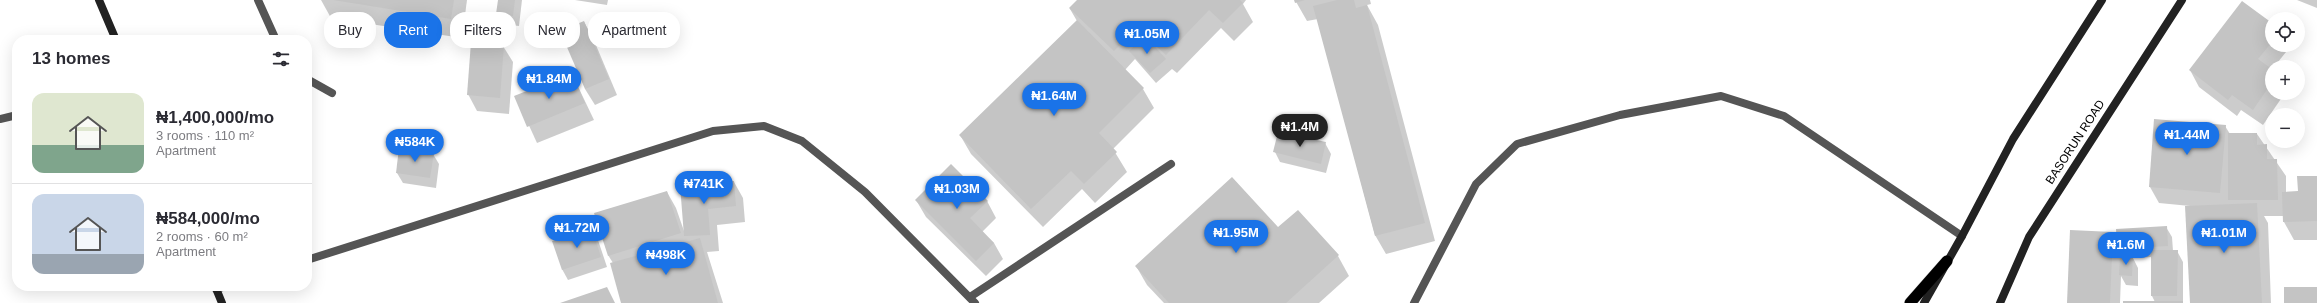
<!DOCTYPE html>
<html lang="en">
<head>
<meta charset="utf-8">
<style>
  body { margin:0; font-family:Helvetica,sans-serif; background:#f2f2f3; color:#2b2b33; height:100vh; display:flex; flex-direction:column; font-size:15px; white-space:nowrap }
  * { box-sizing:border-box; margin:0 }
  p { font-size:13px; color:#7c7c81 }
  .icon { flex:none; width:22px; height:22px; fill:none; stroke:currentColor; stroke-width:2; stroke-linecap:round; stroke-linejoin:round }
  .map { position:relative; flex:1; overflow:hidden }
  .panel { position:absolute; left:12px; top:35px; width:300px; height:256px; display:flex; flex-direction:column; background:#fff; border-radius:16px; box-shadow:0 4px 16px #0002 }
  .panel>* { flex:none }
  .top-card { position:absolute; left:324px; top:12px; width:380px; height:36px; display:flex; gap:8px }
  .buttons { position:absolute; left:2265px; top:12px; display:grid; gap:8px }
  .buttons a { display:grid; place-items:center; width:40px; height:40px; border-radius:50%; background:#fff; box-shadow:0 4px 16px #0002; font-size:20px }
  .price { position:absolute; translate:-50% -34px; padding:0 9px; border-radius:14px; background:#1a73e8; color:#fff; font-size:13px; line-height:26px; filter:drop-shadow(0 1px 2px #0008) }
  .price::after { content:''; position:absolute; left:50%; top:24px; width:12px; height:9px; margin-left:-6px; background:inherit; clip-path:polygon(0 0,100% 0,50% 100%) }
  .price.selected { background:#222; color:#fff }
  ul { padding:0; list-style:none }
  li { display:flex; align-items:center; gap:12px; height:100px; padding:0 20px }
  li+li { border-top:1px solid #e1e1e2 }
  li span { display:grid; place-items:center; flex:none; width:112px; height:80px; border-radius:12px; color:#555 }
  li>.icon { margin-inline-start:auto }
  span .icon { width:48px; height:48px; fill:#fffc; stroke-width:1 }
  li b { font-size:17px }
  h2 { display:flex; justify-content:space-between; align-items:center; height:48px; padding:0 20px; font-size:17px }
  .pill { padding:0 14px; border-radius:16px; background:#fff; box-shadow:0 4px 16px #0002; font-size:14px; line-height:36px }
  .pill.selected { background:#1a73e8; color:#fff }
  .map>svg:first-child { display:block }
  .shadow { fill:#0003 }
  .building { fill:#c4c4c4 }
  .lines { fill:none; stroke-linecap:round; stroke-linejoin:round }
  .trunk-casing { stroke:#dbdbdb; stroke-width:12 }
  .service { stroke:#555; stroke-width:8 }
  .minor { stroke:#555; stroke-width:8 }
  .secondary { stroke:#222; stroke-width:8 }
  .trunk { stroke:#000; stroke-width:11 }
  .labels { text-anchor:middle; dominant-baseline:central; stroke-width:3; stroke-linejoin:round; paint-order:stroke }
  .street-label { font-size:12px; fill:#000; stroke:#fff }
</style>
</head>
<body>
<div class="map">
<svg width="2317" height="303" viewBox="0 0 2317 303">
  <rect width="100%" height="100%" fill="#fff"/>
  <!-- shadow -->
  <g class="shadow">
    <path d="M 321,0 L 467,0 L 462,38 L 331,18 Z"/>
    <path d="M 499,0 L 522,0 L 519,26 L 503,24 L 497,14 Z"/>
    <path d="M 575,0 L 608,0 L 607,5 Z"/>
    <path d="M 1078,0 L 1246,0 L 1243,4 L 1253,22 L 1234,41 L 1221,28 L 1177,73 L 1172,69 L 1156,83 L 1135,59 L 1125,70 L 1143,89 L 1154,108 L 1113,149 L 1127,172 L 1095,203 L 1082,189 L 1043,227 L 971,154 L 960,135 L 1077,21 L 1070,9 Z"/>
    <path d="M 1295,0 L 1370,0 L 1371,4 L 1367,5 L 1378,25 L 1435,241 L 1386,254 L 1375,235 L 1318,19 L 1307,21 Z"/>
    <path d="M 2297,0 L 2317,0 L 2317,8 Z"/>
    <path d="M 584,22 L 593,38 L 617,95 L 595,105 L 585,89 Z"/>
    <path d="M 2272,24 L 2272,45 L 2290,47 L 2274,67 L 2272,67 L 2272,93 L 2285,93 L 2263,125 L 2241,110 L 2237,116 L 2199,87 L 2190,70 Z"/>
    <path d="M 503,46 L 513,62 L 509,114 L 477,111 L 468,94 Z"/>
    <path d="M 572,74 L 594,120 L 537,143 L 516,97 Z"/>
    <path d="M 2225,126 L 2230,134 L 2257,134 L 2286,176 L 2286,192 L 2299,192 L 2317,177 L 2317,240 L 2294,240 L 2284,222 L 2283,216 L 2264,216 L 2268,223 L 2271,303 L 2191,303 L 2190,206 L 2159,203 L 2150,187 Z"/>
    <path d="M 1325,143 L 1331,154 L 1326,173 L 1280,162 L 1275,152 Z"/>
    <path d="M 400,149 L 433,154 L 439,164 L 436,188 L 403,183 L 397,173 Z"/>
    <path d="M 734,182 L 743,198 L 745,222 L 717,225 L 719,251 L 707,252 L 723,303 L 622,303 L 613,263 L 608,255 L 667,192 L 676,208 L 684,231 Z"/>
    <path d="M 916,200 L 987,201 L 996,218 L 982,232 L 994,243 L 1003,259 L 986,276 L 926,217 Z"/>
    <path d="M 2166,227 L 2172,237 L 2173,251 L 2177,251 L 2183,262 L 2183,303 L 2124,303 L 2155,302 L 2152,296 L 2152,257 L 2133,258 L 2138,268 L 2138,286 L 2126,285 L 2121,276 L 2120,303 L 2068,303 L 2113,233 L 2118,242 Z"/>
    <path d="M 1278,228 L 1338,256 L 1349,276 L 1319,303 L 1164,303 L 1147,285 L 1136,266 Z"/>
    <path d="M 592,230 L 598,240 L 607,267 L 568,280 L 562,269 Z"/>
  </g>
  <!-- building -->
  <g class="building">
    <path d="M 333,0 L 454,0 L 451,19 Z"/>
    <path d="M 498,0 L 515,0 L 513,16 L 496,14 Z"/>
    <path d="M 1077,0 L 1240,0 L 1243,3 L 1223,23 L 1209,10 L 1166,55 L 1137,28 L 1114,51 L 1069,8 Z"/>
    <path d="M 1294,0 L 1305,0 L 1295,3 Z"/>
    <path d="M 1337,0 L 1354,0 L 1356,8 L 1367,5 L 1425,223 L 1375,236 L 1313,6 Z"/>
    <path d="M 2242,1 L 2272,23 L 2272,42 L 2258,59 L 2272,69 L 2272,82 L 2253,110 L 2232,95 L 2228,100 L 2189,70 Z"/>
    <path d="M 1077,20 L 1144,88 L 1099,133 L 1117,152 L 1084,184 L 1071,171 L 1031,209 L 959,135 Z"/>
    <path d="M 584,21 L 609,79 L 585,89 L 560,31 Z"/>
    <path d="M 1145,36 L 1166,59 L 1150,73 L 1129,51 Z"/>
    <path d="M 471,42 L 504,45 L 500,98 L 467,95 Z"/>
    <path d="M 17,68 L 17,83 L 12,70 Z"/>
    <path d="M 572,73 L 585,103 L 527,127 L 514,96 Z"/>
    <path d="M 2154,119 L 2226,125 L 2220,193 L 2149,187 Z"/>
    <path d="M 1278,132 L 1326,142 L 1321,164 L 1273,152 Z"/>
    <path d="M 2228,133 L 2257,133 L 2257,145 L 2267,144 L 2267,159 L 2277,159 L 2278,200 L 2228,200 Z"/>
    <path d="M 399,148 L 434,153 L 430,178 L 396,173 Z"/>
    <path d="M 951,164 L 988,201 L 970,218 L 994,243 L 976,261 L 915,200 Z"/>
    <path d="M 2297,176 L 2317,176 L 2317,221 L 2283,222 L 2282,192 L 2298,191 Z"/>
    <path d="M 1232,177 L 1278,227 L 1298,210 L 1339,255 L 1286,303 L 1169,303 L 1135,266 Z"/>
    <path d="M 734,181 L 736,206 L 708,209 L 710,235 L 684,236 L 680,185 Z"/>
    <path d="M 667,191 L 681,233 L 608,256 L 594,213 Z"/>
    <path d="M 2257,203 L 2262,303 L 2190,303 L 2185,206 Z"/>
    <path d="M 2167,226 L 2168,246 L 2117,249 L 2116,229 Z"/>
    <path d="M 592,229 L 601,257 L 562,270 L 552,241 Z"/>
    <path d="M 2070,230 L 2113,232 L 2110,303 L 2067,303 Z"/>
    <path d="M 700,238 L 718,303 L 621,303 L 610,263 Z"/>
    <path d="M 2151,250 L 2178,250 L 2177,296 L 2151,296 Z"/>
    <path d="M 2120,256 L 2133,256 L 2132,276 L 2119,275 Z"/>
    <path d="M 607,287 L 615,303 L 560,303 Z"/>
    <rect x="2284" y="287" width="33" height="16"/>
    <rect x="2123" y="301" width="60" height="2"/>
  </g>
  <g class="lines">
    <!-- trunk casing -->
    <g class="trunk-casing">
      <path id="trunk" d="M 1910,303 L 1947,261"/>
    </g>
    <!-- service -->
    <g class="service">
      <path d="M 258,0 L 276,40"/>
      <path d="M 307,79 L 332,93"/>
      <path d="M 0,119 L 17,115"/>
      <path d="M 970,297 L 1171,164"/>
      <path d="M 1414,303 L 1476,184 L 1517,144 L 1620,115 L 1721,96 L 1784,116 L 1962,236"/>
    </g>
    <!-- minor -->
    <g class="minor">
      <path d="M 307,260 L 713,131 L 764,126 L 802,141 L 865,192 L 975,303"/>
      <path d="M 216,289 L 227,286"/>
    </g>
    <!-- secondary -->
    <g class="secondary">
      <path d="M 99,0 L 116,40"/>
      <path d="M 215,286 L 222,303"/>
      <path d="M 1924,303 L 1962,236 L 2013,139 L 2102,0"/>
      <path d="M 2000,303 L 2029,237 L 2182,0"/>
    </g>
    <!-- trunk -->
    <use href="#trunk" class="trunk"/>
  </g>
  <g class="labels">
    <!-- street labels -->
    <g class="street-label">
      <text transform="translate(2075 142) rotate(-57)">BASORUN ROAD</text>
    </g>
  </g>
</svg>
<div class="buttons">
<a><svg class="icon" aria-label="locate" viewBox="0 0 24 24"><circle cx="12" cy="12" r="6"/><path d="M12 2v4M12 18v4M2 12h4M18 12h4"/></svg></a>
<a>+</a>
<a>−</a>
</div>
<b class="price" style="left:1147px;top:55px">₦1.05M</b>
<b class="price" style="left:549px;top:100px">₦1.84M</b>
<b class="price" style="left:1054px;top:117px">₦1.64M</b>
<b class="price selected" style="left:1300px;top:148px">₦1.4M</b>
<b class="price" style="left:2187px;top:156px">₦1.44M</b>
<b class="price" style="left:415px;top:163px">₦584K</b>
<b class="price" style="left:704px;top:205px">₦741K</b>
<b class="price" style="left:957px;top:210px">₦1.03M</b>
<b class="price" style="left:577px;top:249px">₦1.72M</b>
<b class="price" style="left:1236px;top:254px">₦1.95M</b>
<b class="price" style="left:2224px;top:254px">₦1.01M</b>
<b class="price" style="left:2126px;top:266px">₦1.6M</b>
<b class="price" style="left:666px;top:276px">₦498K</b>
<div class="top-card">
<a class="pill">Buy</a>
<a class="pill selected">Rent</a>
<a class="pill">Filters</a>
<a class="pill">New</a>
<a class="pill">Apartment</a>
</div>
<section class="panel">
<h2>13 homes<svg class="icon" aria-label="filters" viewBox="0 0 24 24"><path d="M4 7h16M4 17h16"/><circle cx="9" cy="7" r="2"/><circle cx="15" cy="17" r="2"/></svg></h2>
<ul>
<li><span style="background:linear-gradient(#dfe7d0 65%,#7fa58c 0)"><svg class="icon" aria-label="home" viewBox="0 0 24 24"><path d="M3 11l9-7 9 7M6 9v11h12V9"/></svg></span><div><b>₦1,400,000/mo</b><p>3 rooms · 110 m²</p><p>Apartment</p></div></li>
<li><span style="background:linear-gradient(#c9d6e8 75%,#9aa5b1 0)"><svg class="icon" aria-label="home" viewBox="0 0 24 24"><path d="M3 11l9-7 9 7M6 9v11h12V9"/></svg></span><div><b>₦584,000/mo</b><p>2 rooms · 60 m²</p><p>Apartment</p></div></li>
</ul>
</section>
</div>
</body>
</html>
